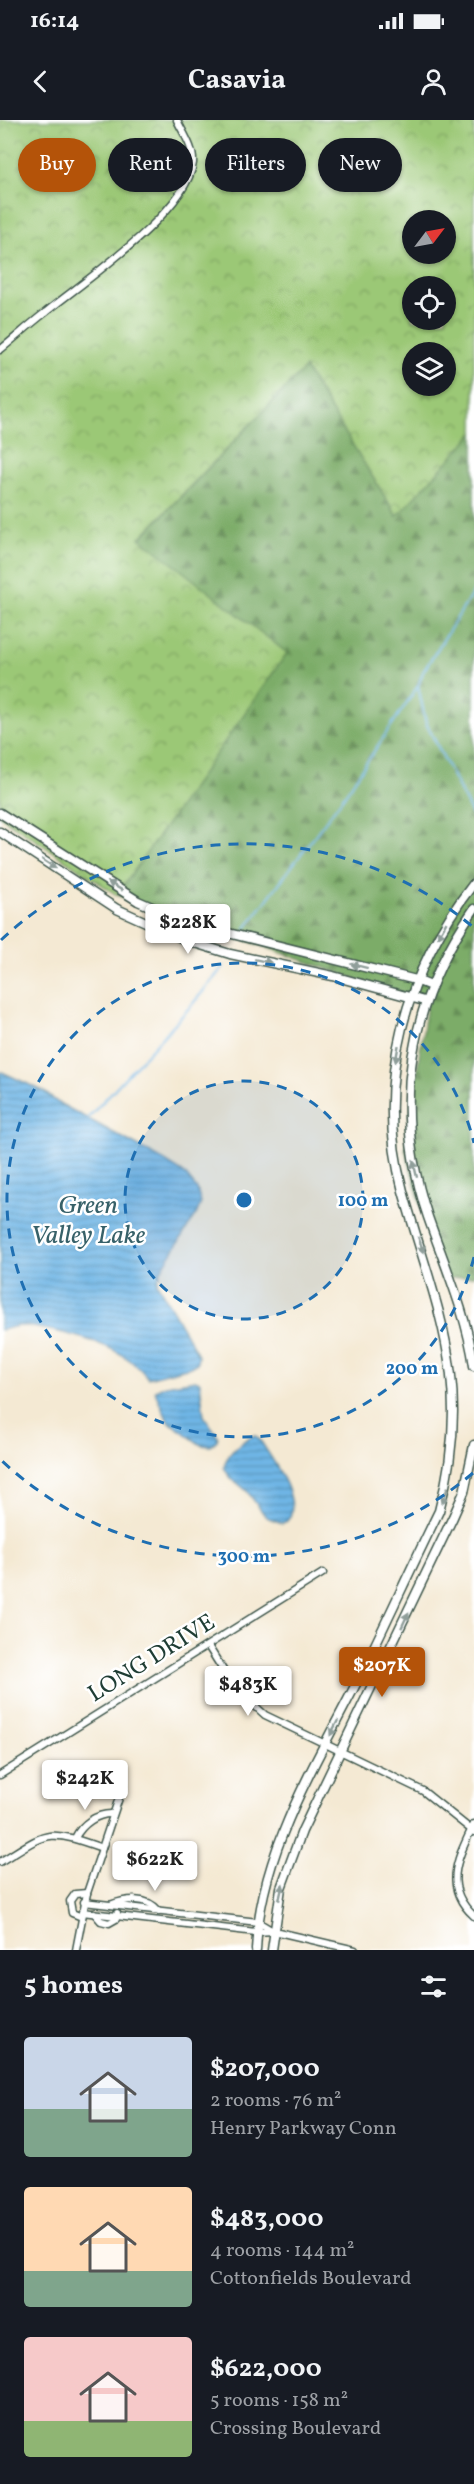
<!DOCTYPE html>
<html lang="en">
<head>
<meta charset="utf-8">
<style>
  body { margin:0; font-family:Vollkorn,serif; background:#242831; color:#f1f3f6; height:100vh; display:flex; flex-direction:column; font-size:22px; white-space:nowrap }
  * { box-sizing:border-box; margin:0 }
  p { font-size:20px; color:#9ea1a6 }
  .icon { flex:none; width:33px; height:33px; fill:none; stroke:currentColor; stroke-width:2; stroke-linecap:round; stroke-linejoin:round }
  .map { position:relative; height:1830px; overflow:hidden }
  .details { display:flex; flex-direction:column; background:#171b24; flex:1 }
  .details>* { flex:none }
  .top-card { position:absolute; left:18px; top:18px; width:438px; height:54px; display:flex; gap:12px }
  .needle { width:39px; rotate:58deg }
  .tools { position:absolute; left:402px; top:90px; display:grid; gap:12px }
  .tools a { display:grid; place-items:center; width:54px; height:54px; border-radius:50%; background:#171b24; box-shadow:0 2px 4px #0004; font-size:30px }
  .price { position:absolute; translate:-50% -51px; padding:0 14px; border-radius:6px; background:#fff; color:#222; font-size:20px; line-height:39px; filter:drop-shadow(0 2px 3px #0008) }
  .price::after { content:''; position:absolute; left:50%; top:36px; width:18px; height:14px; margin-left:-9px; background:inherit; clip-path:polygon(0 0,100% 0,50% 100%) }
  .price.selected { background:#b45309; color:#fff }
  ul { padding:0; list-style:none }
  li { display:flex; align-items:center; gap:18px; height:150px; padding:0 24px }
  li span { display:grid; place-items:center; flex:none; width:168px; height:120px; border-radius:6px; color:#555 }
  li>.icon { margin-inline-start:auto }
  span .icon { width:72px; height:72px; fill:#fffc; stroke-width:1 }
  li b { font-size:26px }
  h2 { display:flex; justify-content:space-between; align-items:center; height:72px; padding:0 24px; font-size:26px }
  .pill { padding:0 21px; border-radius:27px; background:#171b24; box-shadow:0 2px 4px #0004; font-size:21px; line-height:54px }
  .pill.selected { background:#b45309; color:#fff }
  .status { display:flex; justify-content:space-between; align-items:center; height:42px; padding:0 30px; background:#171b24; direction:ltr }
  .status svg { height:16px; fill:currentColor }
  header { display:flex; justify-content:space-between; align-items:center; height:78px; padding:0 24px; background:#171b24; font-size:27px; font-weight:700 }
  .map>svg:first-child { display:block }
  .forest { fill:url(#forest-firs); stroke:#4e744e; stroke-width:1.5 }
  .park { fill:url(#park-crowns); stroke:#5d8255; stroke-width:1.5; fill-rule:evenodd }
  .water { fill:url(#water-rules); stroke:#477a8d; stroke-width:1.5 }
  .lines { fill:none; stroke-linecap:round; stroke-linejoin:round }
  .stream { stroke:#6fb6e6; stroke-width:2 }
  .minor-casing { stroke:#3f574c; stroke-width:9 }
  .tertiary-casing { stroke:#3f574c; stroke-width:11 }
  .minor { stroke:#fff; stroke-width:6 }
  .tertiary { stroke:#fff; stroke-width:8 }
  .oneway { fill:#8f9e9a }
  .ring { fill:none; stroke:#1f6fb2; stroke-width:3; stroke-dasharray:10 8 }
  .labels { text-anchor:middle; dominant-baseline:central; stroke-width:5; stroke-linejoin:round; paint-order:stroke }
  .street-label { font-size:24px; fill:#1f3d34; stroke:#fff }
  .water-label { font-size:26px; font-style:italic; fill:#376169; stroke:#fff }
  .centre { fill:#1f6fb2; stroke:#fff; stroke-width:3 }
  .ring-label { font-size:18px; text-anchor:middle; font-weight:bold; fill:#1f6fb2; stroke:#fff; stroke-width:5; stroke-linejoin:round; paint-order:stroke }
</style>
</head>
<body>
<div class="status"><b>16:14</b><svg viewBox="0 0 49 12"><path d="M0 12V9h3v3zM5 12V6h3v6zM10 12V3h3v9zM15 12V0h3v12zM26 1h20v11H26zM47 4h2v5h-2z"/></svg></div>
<header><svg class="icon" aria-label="back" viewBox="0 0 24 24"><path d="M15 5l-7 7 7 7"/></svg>Casavia<svg class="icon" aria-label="person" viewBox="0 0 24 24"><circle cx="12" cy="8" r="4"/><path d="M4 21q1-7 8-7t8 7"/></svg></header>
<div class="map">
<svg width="474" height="1830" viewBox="0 0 474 1830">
  <defs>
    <pattern id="forest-firs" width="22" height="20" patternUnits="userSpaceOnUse" patternTransform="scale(1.5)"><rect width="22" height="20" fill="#7cac67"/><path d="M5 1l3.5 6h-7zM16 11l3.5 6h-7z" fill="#658d56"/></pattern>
    <pattern id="park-crowns" width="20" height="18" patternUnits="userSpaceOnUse" patternTransform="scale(1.5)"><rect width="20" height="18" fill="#9bc876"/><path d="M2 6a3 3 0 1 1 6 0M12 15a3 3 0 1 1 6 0" fill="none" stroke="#7ea462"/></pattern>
    <pattern id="water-rules" width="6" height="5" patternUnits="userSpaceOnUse" patternTransform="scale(1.5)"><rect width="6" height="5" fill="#6fb6e6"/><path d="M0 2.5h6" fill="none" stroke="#5b95bb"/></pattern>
  </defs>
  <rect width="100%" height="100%" fill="#fff"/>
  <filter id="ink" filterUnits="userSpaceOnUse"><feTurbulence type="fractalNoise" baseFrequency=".0167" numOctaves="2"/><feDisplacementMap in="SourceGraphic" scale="12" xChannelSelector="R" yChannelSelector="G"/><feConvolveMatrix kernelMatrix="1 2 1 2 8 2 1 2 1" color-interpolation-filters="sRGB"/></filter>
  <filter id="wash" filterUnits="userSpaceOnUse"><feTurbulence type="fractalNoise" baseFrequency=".008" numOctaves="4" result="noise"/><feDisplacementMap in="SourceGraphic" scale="24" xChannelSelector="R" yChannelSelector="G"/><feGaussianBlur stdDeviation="1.35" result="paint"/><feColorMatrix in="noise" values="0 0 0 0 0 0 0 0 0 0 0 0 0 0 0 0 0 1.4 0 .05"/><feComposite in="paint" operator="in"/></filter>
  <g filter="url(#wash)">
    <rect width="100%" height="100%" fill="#f4e9d3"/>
    <!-- forest -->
    <path class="forest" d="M 305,248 L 397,396 L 474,313 L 474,1156 L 441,1159 L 405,1029 L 427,884 L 117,775 L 287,533 L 140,419 Z"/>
    <!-- park -->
    <path class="park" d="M 0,0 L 474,0 L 474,313 L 397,396 L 305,248 L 140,418 L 287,533 L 117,775 L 0,696 ZM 412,100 L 446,100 L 446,134 L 412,134 ZM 412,166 L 446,166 L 446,200 L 412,200 ZM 412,232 L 446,232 L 446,266 L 412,266 Z"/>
    <!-- water -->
    <g class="water">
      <path d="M 2,952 L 43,971 L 57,982 L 165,1041 L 184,1053 L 197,1069 L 201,1083 L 196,1095 L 161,1150 L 157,1163 L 198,1235 L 197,1243 L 190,1247 L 148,1258 C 126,1229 90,1219 55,1211 C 44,1209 30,1205 18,1206 C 12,1207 6,1209 0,1210 L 0,953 Z"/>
      <path d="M 195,1260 L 200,1262 L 204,1296 L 218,1316 L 217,1320 L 210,1326 L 201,1325 L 168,1301 L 156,1274 L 155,1270 L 166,1265 Z"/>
      <path d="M 255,1315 L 260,1320 C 271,1338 304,1381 287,1401 L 282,1403 L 266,1397 L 247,1371 L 229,1356 L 224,1347 C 226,1334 242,1320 255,1315 Z"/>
    </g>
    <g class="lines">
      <!-- stream -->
      <g class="stream">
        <path d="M 418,566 L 426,603 L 474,698"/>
        <path d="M 246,808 L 344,676 L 418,566 L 423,552 L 474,471"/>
        <path d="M 87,999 L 190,887 L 224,846"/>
      </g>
    </g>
  </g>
  <g filter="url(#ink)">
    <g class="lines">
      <!-- minor casing -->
      <g class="minor-casing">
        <g id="minor">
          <path d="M 0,230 C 15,218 30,204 46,192 C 84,161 187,92 193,43 C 194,28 183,13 177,0"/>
          <path d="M 208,1526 L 233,1566 L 265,1595 L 423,1671 L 474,1712"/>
          <path d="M 0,1655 L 323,1453"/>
          <path d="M 474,1704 C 459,1736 441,1766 474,1796"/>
          <path d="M 75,1718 C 82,1704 97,1693 113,1694"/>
          <path d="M 0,1742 C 48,1712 46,1708 102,1728"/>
          <path d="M 84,1782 L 258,1802 L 273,1811"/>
          <path d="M 110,1785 C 126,1779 147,1776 159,1791"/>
          <path d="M 82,1792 L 256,1812 L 274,1811 L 355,1830"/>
          <path d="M 94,1793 L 101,1801 L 109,1803 L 116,1799 L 117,1793"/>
          <path d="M 82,1797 L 72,1793 L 70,1781 L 75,1774 L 87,1773"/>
          <path d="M 76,1830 L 87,1773 L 124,1663"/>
        </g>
      </g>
      <!-- tertiary casing -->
      <g class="tertiary-casing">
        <g id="tertiary">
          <path d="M 0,693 L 138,781 L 188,803 L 416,860 L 431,866"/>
          <path d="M 0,712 L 117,789 L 188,821 L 230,834 L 333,856 L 424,881"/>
          <path d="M 474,789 C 408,884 391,987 428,1097 C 445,1146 467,1195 474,1246"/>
          <path d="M 256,1830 C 260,1731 317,1642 360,1556 C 387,1501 412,1446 439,1391 C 474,1263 437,1191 403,1071 C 373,962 406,850 474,763"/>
          <path d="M 272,1830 L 281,1768 L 302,1711 L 453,1397 L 464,1372 L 474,1325"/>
        </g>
      </g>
      <!-- minor -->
      <use href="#minor" class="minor"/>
      <!-- tertiary -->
      <use href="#tertiary" class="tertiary"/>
    </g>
    <!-- one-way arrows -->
    <defs><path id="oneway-solid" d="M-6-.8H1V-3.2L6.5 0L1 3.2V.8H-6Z" transform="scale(1.5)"/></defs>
    <g class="oneway">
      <use href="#oneway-solid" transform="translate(49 744) rotate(33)"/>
      <use href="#oneway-solid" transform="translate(115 766) rotate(-149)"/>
      <use href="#oneway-solid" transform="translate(442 810) rotate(120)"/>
      <use href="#oneway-solid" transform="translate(263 841) rotate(12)"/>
      <use href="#oneway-solid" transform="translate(359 846) rotate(-166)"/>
      <use href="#oneway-solid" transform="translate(397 934) rotate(100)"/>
      <use href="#oneway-solid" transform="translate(415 1049) rotate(-103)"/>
      <use href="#oneway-solid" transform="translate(421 1125) rotate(71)"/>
      <use href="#oneway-solid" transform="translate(445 1375) rotate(110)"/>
      <use href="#oneway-solid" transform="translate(405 1500) rotate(-65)"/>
      <use href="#oneway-solid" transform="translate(334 1608) rotate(117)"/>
      <use href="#oneway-solid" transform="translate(281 1772) rotate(-77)"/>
    </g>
  </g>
  <!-- distance rings -->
  <circle cx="244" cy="1080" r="119" fill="#1f6fb2" fill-opacity=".12"/>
  <g class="ring">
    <circle cx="244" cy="1080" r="119"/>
    <path d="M474 1137A237 237 0 1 1 474 1023"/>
    <path d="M473 1353A356 356 0 0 1 1 1340M1 820A356 356 0 0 1 473 807"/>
  </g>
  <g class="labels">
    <!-- street labels -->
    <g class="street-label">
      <text transform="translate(152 1539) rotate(-32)">LONG DRIVE</text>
    </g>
    <!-- water labels -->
    <g class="water-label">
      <text x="88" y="1086">Green<tspan x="88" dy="30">Valley Lake</tspan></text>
    </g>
  </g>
  <circle cx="244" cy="1080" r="9" class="centre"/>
  <g class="ring-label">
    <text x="363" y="1086">100 m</text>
    <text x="412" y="1254">200 m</text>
    <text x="244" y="1442">300 m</text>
  </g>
</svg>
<div class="tools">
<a><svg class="needle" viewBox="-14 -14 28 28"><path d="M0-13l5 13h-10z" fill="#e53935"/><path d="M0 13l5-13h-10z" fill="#9ea1a6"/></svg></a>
<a><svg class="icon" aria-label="locate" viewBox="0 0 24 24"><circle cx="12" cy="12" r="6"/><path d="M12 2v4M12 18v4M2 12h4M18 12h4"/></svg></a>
<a><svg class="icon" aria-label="layers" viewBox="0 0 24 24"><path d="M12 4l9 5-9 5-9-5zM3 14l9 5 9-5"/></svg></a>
</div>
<b class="price" style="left:188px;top:835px">$228K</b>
<b class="price selected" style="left:382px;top:1578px">$207K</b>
<b class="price" style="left:248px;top:1597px">$483K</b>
<b class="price" style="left:85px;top:1691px">$242K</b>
<b class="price" style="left:155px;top:1772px">$622K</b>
<div class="top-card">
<a class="pill selected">Buy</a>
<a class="pill">Rent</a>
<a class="pill">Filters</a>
<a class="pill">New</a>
</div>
</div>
<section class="details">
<h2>5 homes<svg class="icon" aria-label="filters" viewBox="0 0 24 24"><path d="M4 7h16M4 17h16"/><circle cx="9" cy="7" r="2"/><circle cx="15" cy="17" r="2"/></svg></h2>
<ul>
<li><span style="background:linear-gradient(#c9d6e8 60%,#7fa58c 0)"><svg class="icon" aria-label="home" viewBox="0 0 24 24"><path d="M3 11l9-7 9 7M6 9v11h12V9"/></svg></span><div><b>$207,000</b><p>2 rooms · 76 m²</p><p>Henry Parkway Conn</p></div></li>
<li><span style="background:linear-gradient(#ffd9b3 70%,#7fa58c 0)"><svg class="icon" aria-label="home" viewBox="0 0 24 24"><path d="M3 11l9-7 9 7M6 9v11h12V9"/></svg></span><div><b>$483,000</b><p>4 rooms · 144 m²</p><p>Cottonfields Boulevard</p></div></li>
<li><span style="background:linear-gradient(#f6c9c9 70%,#8fb573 0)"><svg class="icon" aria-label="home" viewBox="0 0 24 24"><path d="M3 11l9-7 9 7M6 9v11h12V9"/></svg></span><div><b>$622,000</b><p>5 rooms · 158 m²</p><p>Crossing Boulevard</p></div></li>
</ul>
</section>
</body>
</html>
